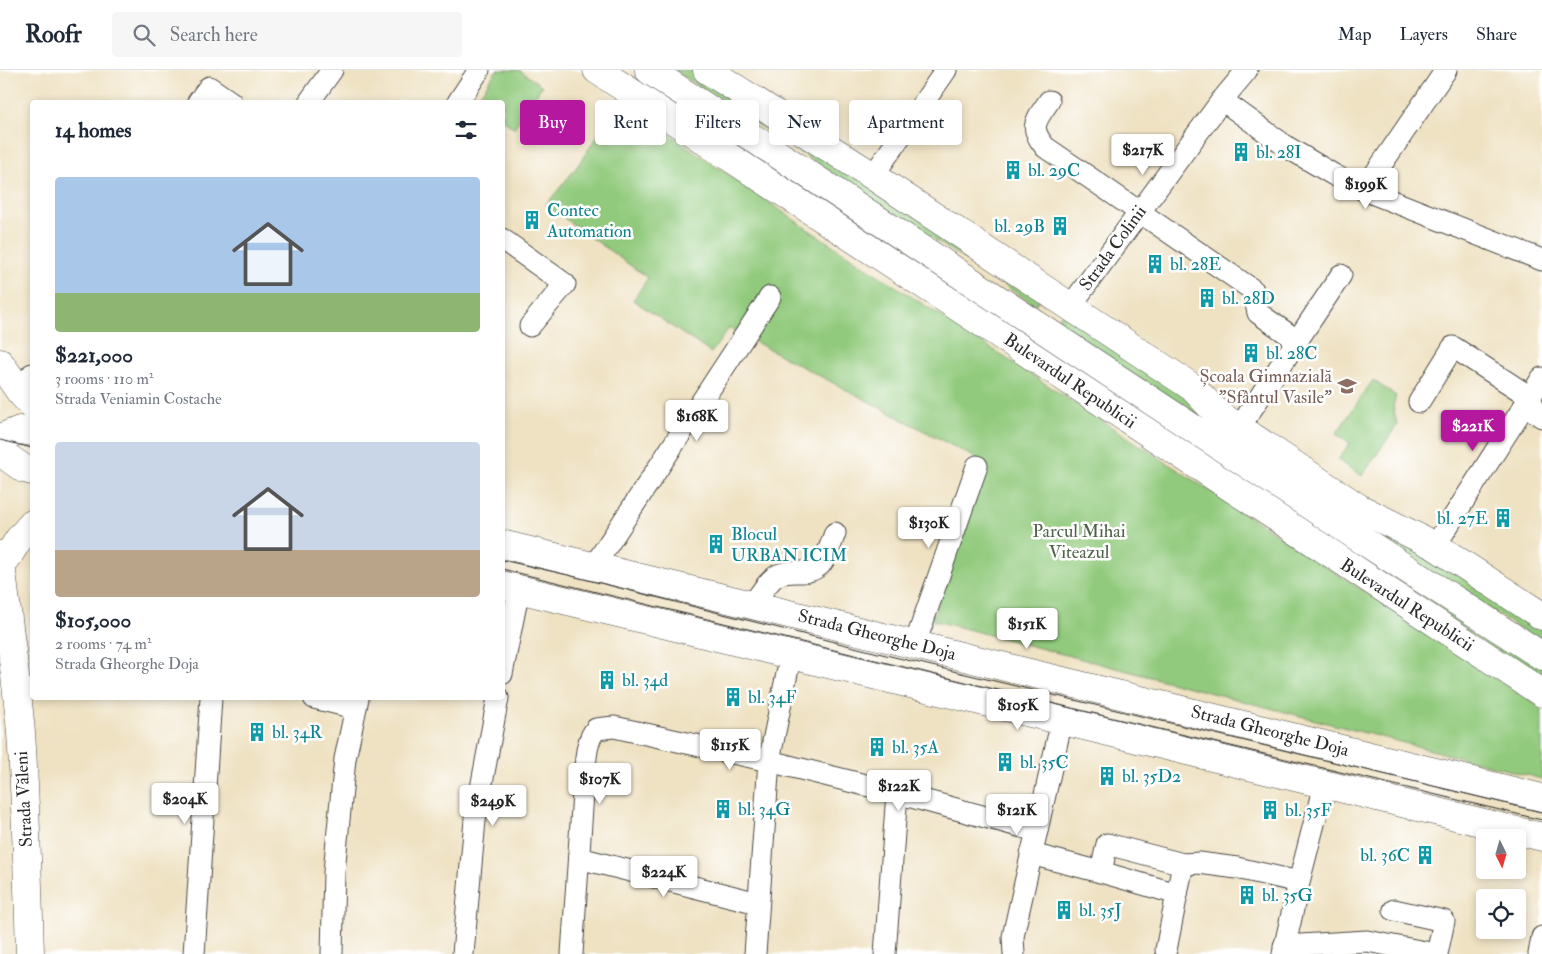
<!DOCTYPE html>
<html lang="en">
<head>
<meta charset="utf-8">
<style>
  body { margin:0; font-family:"IM FELL Double Pica",serif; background:#f6f6f7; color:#1f2937; height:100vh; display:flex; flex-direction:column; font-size:19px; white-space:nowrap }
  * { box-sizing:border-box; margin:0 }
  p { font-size:16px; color:#747a83 }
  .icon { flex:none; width:28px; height:28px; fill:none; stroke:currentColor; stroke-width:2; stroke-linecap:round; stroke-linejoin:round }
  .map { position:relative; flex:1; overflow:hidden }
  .drawer { position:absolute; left:30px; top:30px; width:475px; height:600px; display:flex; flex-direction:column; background:#fff; border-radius:5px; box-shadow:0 2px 8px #0003 }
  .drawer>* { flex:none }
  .hud { position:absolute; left:520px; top:30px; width:475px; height:45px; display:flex; gap:10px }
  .needle { width:32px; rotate:175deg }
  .fabs { position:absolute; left:1476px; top:759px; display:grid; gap:10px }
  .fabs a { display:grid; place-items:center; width:50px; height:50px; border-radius:5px; background:#fff; box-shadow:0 2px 8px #0003; font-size:25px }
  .price { position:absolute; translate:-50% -42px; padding:0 11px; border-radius:5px; background:#fff; color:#222; font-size:16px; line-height:32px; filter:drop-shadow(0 1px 2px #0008) }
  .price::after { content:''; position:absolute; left:50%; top:30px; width:15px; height:11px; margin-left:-8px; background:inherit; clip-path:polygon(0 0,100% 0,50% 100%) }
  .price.on { background:#b5179e; color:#fff }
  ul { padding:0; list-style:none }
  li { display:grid; align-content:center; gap:10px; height:265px; padding:0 25px }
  li span { display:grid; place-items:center; height:155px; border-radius:5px; color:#555 }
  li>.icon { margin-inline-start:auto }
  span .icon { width:90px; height:90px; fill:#fffc; stroke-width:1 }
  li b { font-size:21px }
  h2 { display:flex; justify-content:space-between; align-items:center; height:60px; padding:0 25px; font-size:21px }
  .chip { padding:0 18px; border-radius:5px; background:#fff; box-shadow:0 2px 8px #0003; font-size:18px; line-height:45px }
  .chip.on { background:#b5179e; color:#fff }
  header { display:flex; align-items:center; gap:30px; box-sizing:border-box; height:70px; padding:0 25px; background:#fff; border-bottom:1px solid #e0e1e3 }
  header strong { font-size:24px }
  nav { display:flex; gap:28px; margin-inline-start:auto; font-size:18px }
  .search { width:350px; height:45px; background:#f6f6f7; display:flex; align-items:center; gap:12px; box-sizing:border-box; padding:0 18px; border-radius:5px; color:#747a83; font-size:19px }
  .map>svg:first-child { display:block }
  .green { fill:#92ca7d; stroke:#5e7a54 }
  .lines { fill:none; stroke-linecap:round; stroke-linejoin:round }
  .minor-casing { stroke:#484642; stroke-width:23 }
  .major-casing { stroke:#484642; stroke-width:29 }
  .minor { stroke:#fff; stroke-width:21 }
  .major { stroke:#fff; stroke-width:28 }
  .tram { stroke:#2b2b2b; stroke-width:1 }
  .labels { text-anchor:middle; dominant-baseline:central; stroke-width:5; stroke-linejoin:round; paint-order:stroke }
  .culture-label { font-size:18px; fill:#0d838f; stroke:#fff; text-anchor:start }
  .street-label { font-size:18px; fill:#2b2b2b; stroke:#fff }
  .education-label { font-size:18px; fill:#785e54; stroke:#fff; text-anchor:end }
  .park-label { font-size:18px; fill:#4f6348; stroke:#fff }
</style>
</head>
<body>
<header>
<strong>Roofr</strong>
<div class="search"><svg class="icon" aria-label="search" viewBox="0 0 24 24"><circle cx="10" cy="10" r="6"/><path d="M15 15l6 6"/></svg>Search here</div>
<nav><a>Map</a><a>Layers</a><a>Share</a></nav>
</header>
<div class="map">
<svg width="1542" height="884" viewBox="0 0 1542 884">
  <rect width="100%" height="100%" fill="#fff"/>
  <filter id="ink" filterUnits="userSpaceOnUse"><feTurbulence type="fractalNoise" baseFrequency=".02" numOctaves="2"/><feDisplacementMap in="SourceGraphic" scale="10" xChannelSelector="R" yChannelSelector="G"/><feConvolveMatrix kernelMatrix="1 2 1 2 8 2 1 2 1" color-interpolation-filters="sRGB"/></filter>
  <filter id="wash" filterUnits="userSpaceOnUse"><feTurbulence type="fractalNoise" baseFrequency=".0096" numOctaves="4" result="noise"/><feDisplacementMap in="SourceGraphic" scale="20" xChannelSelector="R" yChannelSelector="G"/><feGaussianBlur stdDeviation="1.12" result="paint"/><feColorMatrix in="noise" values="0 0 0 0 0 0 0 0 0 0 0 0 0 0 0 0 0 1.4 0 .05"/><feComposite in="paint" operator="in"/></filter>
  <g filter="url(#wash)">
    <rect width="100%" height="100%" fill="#efe2c3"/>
    <!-- green -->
    <g class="green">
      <path d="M 497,0 L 519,0 L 542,16 L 514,58 L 503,50 L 502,32 L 475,32 Z"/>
      <path d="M 674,0 L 697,0 L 1042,225 L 1035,235 Z"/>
      <path d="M 621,31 L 809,160 L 1542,637 L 1542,709 L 932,550 L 987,394 L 729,258 L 711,283 L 633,230 L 648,208 L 546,135 L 576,98 Z"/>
      <path d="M 1061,244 L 1163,308 L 1227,364 L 1053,255 Z"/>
      <path d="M 1373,310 L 1396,326 L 1393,336 L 1397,355 L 1362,406 L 1338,390 L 1350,373 L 1336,364 Z"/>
      <path d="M 1372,456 L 1421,480 L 1542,557 L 1542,573 L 1368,461 Z"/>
      <path d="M 1358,475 L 1542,596 L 1542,611 L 1351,486 Z"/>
    </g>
  </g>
  <g filter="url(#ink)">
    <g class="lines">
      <!-- minor casing -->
      <g class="minor-casing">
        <g id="minor">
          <path d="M 1222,30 L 1287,77 L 1334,105 L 1364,120 L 1542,190"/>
          <path d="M 1049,31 C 1036,51 1028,56 1045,77 L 1253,220 L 1258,243 L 1298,271"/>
          <path d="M 198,32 L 209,17 L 231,32"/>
          <path d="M 309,32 L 332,0"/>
          <path d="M 458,32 L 479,0"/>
          <path d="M 873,106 L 946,0"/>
          <path d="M 1364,120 L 1446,0"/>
          <path d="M 502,169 L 565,214 L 530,256"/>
          <path d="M 1070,237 L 1222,30 L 1247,0"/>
          <path d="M 20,322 L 32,304"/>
          <path d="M 1419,332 L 1453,277 L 1530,327 L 1536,343 L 1542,347"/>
          <path d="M 1239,358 L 1341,205"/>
          <path d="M 1435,476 L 1542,308"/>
          <path d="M 594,496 L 770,227"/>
          <path d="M 752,535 C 760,525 767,511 778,505 C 786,501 794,502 802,502 C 825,501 828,481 835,463"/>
          <path d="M 915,574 L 977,396"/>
          <path d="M 502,604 L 519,519"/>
          <path d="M 314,628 L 355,638"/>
          <path d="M 1031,784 L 1101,802 L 1107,774 L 1183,794 L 1199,793 L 1237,798 L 1299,812"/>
          <path d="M 579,788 L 758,833"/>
          <path d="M 1101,802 L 1177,824 L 1183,794"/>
          <path d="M 1394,840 L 1444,851 L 1437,884"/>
          <path d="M 1284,876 L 1367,871 L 1436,884"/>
          <path d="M 1166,880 L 1177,824"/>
          <path d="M 194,884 L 211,628"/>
          <path d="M 332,884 L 334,802 L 338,760 L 345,689 L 358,628"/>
          <path d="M 463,884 L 475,750 L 498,628"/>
          <path d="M 572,884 L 584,709 C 586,692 585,672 596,659 L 614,657 L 769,691 L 897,723 L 1037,761"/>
          <path d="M 755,884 L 769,691 L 791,584"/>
          <path d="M 885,884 L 897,723"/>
          <path d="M 1014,884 L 1013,867 L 1015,857 L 1062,650"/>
          <path d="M 1283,884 L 1299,812 L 1324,715"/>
          <path d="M 1539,884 L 1542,867"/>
        </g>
      </g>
      <!-- major casing -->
      <g class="major-casing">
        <g id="major">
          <path d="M 597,0 L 976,249 L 1542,623"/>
          <path d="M 649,0 L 872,146 L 1353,464 L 1542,586"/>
          <path d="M 707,0 L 873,106 L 1192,317 L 1218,344 L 1359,438 L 1435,476 L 1542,546"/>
          <path d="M 0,293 L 20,322 L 32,335"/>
          <path d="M 0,368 L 20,360 L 32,362"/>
          <path d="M 0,382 L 24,399 L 32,401"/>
          <path d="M 502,474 L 1542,728"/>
          <path d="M 0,485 C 7,545 16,604 21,663 C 26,737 28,810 30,884"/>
          <path d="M 1,497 L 19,469 L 32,454"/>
          <path d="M 502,515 L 1542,767"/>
        </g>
      </g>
      <!-- minor -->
      <use href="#minor" class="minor"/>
      <!-- major -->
      <use href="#major" class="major"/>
      <!-- tram -->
      <g class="tram">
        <path d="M 0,370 L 32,378"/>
        <path d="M 502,490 L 568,505 L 886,585 L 1542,742"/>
        <path d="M 502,499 L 1113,648 L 1542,750"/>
      </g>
    </g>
  </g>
  <!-- icons -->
  <defs>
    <g id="building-bare" transform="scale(1.5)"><path d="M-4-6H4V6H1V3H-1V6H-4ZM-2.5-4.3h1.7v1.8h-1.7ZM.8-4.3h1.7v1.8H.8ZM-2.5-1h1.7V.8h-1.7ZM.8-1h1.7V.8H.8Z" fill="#0f9aa8" stroke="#fff" stroke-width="2.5" paint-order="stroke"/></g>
    <g id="school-bare" transform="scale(1.5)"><path d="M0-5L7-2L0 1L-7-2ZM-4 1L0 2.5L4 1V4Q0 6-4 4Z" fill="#8d6e63" stroke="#fff" stroke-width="2.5" paint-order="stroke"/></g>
  </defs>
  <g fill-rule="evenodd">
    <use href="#building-bare" x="1241" y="82"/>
    <use href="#building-bare" x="1013" y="100"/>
    <use href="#building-bare" x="532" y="150"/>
    <use href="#building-bare" x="1060" y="156"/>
    <use href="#building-bare" x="1155" y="194"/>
    <use href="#building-bare" x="1207" y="228"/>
    <use href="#building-bare" x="1251" y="283"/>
    <use href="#school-bare" x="1347" y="316"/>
    <use href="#building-bare" x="1503" y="448"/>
    <use href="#building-bare" x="716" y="474"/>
    <use href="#building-bare" x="607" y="610"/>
    <use href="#building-bare" x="733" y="627"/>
    <use href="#building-bare" x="257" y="662"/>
    <use href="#building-bare" x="877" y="677"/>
    <use href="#building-bare" x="1005" y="692"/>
    <use href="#building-bare" x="1107" y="706"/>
    <use href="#building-bare" x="723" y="739"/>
    <use href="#building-bare" x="1270" y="740"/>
    <use href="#building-bare" x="1425" y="785"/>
    <use href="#building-bare" x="1247" y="825"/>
    <use href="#building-bare" x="1064" y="840"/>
  </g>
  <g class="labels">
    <!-- culture labels -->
    <g class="culture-label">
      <text x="1256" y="82">bl. 28I</text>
      <text x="1028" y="100">bl. 29C</text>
      <text x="547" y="140">Contec<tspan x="547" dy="21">Automation</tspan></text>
      <text x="1045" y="156" text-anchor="end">bl. 29B</text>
      <text x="1170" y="194">bl. 28E</text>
      <text x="1222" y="228">bl. 28D</text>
      <text x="1266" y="283">bl. 28C</text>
      <text x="1488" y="448" text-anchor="end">bl. 27E</text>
      <text x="731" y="464">Blocul<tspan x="731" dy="21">URBAN ICIM</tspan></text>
      <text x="622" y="610">bl. 34d</text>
      <text x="748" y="627">bl. 34F</text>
      <text x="272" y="662">bl. 34R</text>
      <text x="892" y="677">bl. 35A</text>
      <text x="1020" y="692">bl. 35C</text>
      <text x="1122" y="706">bl. 35D2</text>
      <text x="738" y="739">bl. 34G</text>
      <text x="1285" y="740">bl. 35F</text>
      <text x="1410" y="785" text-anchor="end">bl. 36C</text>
      <text x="1262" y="825">bl. 35G</text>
      <text x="1079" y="840">bl. 35J</text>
    </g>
    <!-- street labels -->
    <g class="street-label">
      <text transform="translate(1113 178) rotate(-54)">Strada Colinii</text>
      <text transform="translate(1070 311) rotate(34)">Bulevardul Republicii</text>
      <text transform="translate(1407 535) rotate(33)">Bulevardul Republicii</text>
      <text transform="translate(877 565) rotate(14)">Strada Gheorghe Doja</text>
      <text transform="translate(1270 661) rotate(14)">Strada Gheorghe Doja</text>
      <text transform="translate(24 729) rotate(-93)">Strada Văleni</text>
    </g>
    <!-- education labels -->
    <g class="education-label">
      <text x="1332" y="306">Școala Gimnazială<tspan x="1332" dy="21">"Sfântul Vasile"</tspan></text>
    </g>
    <!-- park labels -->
    <g class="park-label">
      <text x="1079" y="461">Parcul Mihai<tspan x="1079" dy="21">Viteazul</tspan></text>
    </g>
  </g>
</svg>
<div class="fabs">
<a><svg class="needle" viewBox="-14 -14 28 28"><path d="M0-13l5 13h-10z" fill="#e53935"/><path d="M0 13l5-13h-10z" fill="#747a83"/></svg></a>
<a><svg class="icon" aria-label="locate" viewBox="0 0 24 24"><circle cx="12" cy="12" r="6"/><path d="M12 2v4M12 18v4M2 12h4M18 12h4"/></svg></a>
</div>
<b class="price" style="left:1143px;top:106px">$217K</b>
<b class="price" style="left:1366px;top:140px">$199K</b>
<b class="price" style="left:697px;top:372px">$168K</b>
<b class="price on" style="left:1473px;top:382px">$221K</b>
<b class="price" style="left:929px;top:479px">$130K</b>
<b class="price" style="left:1027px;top:580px">$151K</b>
<b class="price" style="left:1018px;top:661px">$105K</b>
<b class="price" style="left:730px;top:701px">$115K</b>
<b class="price" style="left:600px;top:735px">$107K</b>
<b class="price" style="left:899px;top:742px">$122K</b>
<b class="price" style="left:185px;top:755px">$204K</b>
<b class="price" style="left:493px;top:757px">$249K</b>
<b class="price" style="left:1017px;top:766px">$121K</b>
<b class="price" style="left:664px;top:828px">$224K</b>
<div class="hud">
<a class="chip on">Buy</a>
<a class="chip">Rent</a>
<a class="chip">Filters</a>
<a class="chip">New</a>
<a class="chip">Apartment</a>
</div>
<section class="drawer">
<h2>14 homes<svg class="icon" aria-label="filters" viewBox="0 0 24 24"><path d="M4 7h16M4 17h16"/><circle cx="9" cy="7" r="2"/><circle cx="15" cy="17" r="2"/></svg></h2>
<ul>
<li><span style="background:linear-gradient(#a9c7e8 75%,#8fb573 0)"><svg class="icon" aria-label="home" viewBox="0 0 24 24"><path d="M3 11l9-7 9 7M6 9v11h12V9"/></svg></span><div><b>$221,000</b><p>3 rooms · 110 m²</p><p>Strada Veniamin Costache</p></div></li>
<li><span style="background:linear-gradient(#c9d6e8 70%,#b9a48a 0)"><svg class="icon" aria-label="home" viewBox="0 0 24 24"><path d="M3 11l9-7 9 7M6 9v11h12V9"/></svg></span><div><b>$105,000</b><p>2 rooms · 74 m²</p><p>Strada Gheorghe Doja</p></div></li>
</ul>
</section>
</div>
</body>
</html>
